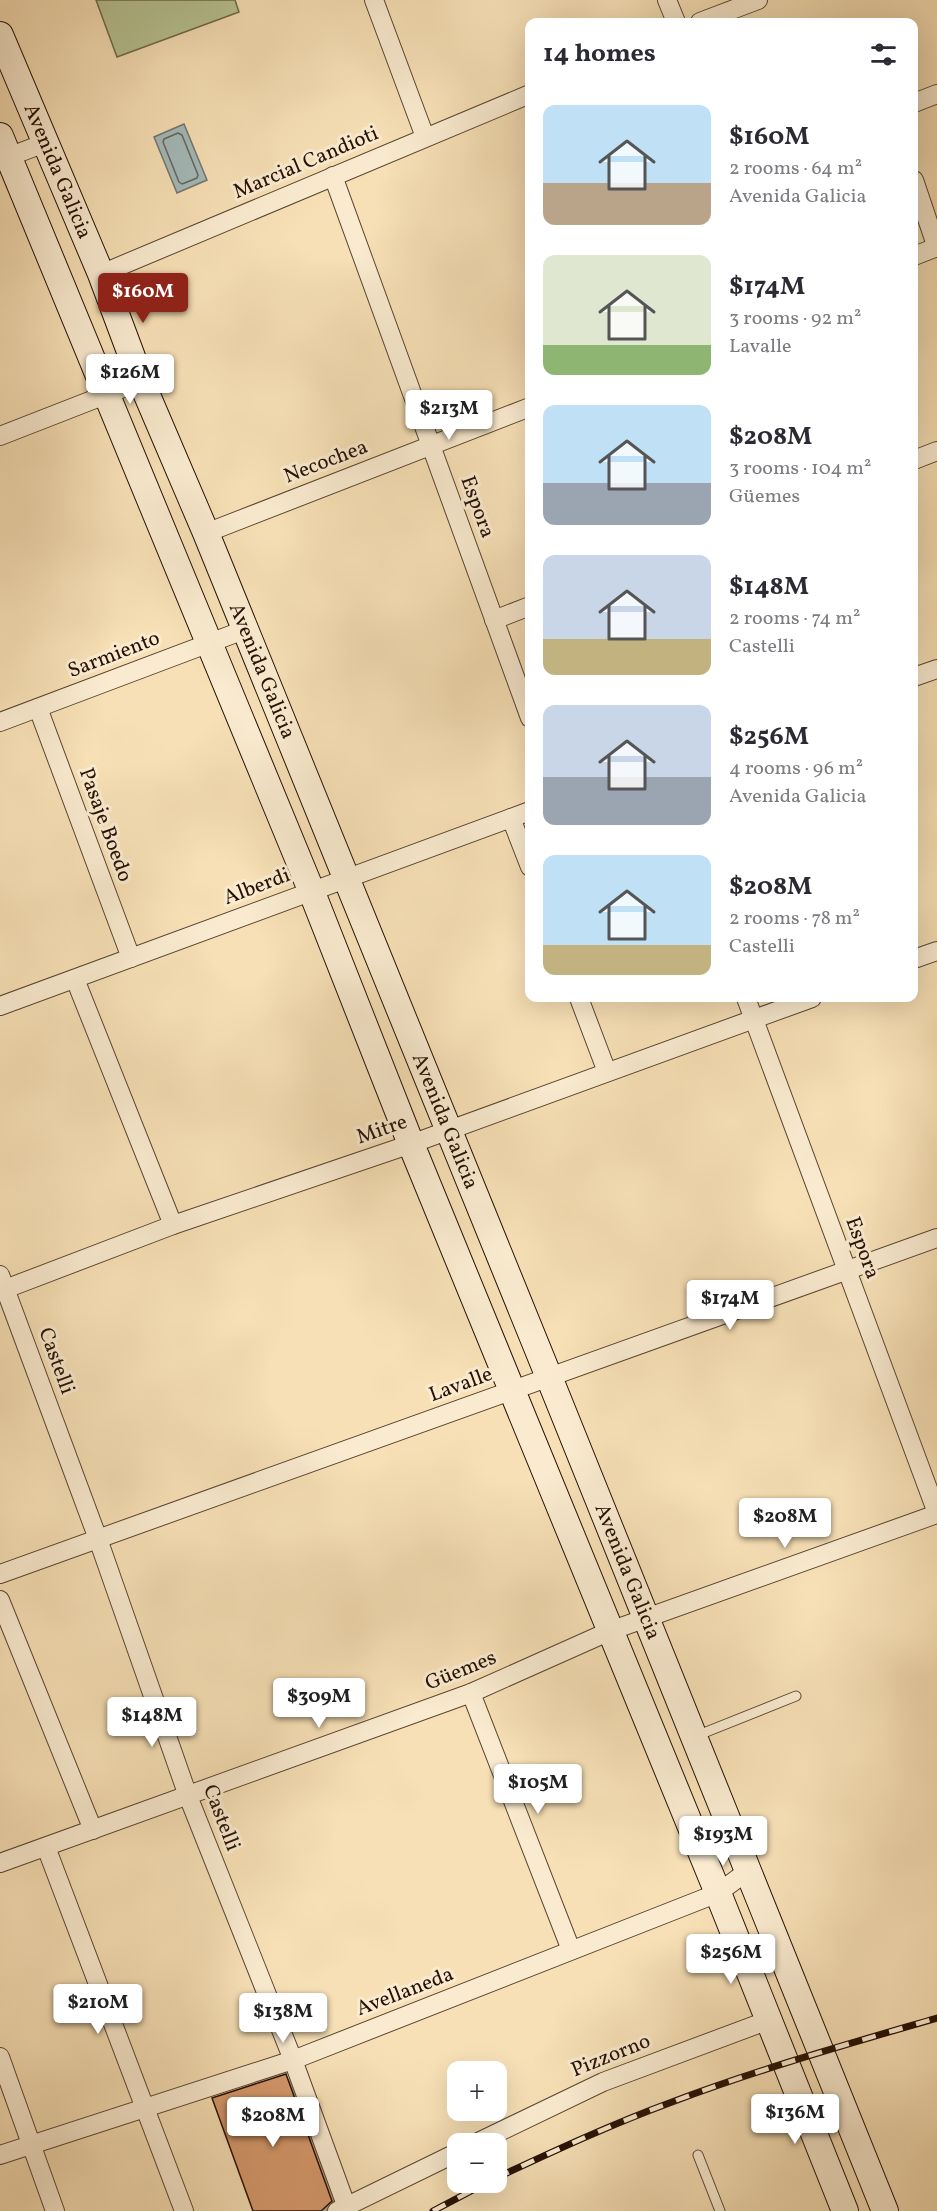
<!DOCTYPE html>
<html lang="en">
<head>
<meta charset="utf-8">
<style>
  body { margin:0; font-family:Vollkorn,serif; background:#f7f7f7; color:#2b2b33; height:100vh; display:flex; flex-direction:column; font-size:22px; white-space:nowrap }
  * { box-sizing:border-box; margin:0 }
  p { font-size:20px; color:#7c7c81 }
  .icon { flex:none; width:33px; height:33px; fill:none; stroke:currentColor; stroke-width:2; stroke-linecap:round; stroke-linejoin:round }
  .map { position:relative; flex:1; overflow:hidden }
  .sheet { position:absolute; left:525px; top:18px; width:393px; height:984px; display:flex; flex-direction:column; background:#fff; border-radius:12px; box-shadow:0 6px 24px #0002 }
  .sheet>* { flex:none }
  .tools { position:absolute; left:447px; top:2061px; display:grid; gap:12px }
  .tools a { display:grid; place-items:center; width:60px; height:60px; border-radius:12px; background:#fff; box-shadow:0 6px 24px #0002; font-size:30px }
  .price { position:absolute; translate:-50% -51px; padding:0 14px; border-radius:6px; background:#fff; color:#222; font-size:20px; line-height:39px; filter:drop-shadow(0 2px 3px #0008) }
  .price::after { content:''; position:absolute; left:50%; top:36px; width:18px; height:14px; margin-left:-9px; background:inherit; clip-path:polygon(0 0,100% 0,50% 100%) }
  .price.selected { background:#8f2418; color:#fff }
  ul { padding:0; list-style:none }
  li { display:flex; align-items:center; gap:18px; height:150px; padding:0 18px }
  li span { display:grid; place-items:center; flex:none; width:168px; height:120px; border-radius:12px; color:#555 }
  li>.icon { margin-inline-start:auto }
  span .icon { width:72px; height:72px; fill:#fffc; stroke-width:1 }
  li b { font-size:26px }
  h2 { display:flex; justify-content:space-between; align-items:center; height:72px; padding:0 18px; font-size:26px }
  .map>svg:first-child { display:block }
  .green { fill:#b7c393; stroke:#6e6a4c; stroke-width:1.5 }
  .water { fill:#a4baba; stroke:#727672; stroke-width:1.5 }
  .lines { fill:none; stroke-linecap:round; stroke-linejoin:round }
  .shore { stroke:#656660; stroke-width:1.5 }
  .building { fill:#d6996c; stroke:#261105; stroke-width:1.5; filter:url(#shadow) }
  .service-casing { stroke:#5a4531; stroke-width:11 }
  .minor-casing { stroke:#5a4531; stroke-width:20 }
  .secondary-casing { stroke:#261105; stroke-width:28 }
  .service { stroke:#faebd0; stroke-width:9 }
  .minor { stroke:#faebd0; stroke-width:18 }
  .secondary { stroke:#faebd0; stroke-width:26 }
  .rail-casing { stroke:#261105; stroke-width:7 }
  .rail { stroke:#faebd0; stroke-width:4.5; stroke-dasharray:14; stroke-linecap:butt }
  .labels { text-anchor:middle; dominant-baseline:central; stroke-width:6; stroke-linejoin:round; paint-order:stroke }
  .street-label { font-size:21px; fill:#261105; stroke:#faebd0 }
</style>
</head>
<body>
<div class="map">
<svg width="937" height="2211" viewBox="0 0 937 2211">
  <defs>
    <filter id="shadow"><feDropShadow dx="5.5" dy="5.5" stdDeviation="1.5" flood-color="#0004"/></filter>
  </defs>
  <rect width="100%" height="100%" fill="#f7e0b6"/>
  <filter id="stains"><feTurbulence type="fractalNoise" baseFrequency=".00333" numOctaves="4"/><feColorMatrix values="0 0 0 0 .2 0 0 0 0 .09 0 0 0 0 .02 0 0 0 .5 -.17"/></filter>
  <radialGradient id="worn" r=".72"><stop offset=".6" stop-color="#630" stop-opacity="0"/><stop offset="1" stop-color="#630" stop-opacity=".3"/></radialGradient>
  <!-- green -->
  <path class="green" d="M 96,0 L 235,0 L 239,12 L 117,57 Z"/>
  <!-- water -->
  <path class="water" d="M 184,124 L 207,180 L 177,193 L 154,137 Z"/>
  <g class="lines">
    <!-- shore -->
    <path class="shore" d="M 178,133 L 182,135 L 198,175 L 197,178 L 182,184 L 179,182 L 163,142 L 164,139 Z"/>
  </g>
  <!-- building -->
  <path class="building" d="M 286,2074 L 332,2201 L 321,2211 L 253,2211 L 212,2098 Z"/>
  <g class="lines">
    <!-- service casing -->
    <g class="service-casing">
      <g id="service">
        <path d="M 696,1736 L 796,1696"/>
        <path d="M 698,2155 L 720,2211"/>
      </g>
    </g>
    <!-- minor casing -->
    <g class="minor-casing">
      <g id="minor">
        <path d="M 374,0 L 425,137"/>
        <path d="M 667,0 L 676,22"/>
        <path d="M 700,22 L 758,0"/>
        <path d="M 914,103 L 937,94"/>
        <path d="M 0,160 L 45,143"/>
        <path d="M 333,176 L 530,718"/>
        <path d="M 914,180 L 937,248"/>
        <path d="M 914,256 L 937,247"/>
        <path d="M 101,274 L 530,94"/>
        <path d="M 0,436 L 141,381"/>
        <path d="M 914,460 L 937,451"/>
        <path d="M 206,533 L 530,407"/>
        <path d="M 494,620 L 530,606"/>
        <path d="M 914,677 L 937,669"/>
        <path d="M 38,708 L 131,958"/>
        <path d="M 0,722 L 244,630"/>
        <path d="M 511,818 L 530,867"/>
        <path d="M 914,959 L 937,951"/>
        <path d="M 75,979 L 173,1225"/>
        <path d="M 579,998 L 607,1072"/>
        <path d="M 746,998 L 937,1513"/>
        <path d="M 0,1006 L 530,811"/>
        <path d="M 0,1275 L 98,1539 L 188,1796 L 293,2060 L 346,2205"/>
        <path d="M 0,1291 L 173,1225 L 411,1144 L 812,998"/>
        <path d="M 0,1574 L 937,1238"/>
        <path d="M 0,1600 L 93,1830"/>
        <path d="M 471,1693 L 571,1950"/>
        <path d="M 46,1847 L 184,2211"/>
        <path d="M 0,1863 L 471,1693 L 610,1631 L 937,1514"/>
        <path d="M 0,2057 L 55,2211"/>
        <path d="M 474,2144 L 603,2082 L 769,2020"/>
        <path d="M 0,2155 L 293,2060 L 718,1893 L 749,1870"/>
        <path d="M 337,2211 L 458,2152"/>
      </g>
    </g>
    <!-- secondary casing -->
    <g class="secondary-casing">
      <g id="secondary">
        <path id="s1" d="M 0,35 L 101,274 L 141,381 L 206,533 L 549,1377 L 885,2211"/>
        <path d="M 0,136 L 311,890 L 411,1144 L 718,1893 L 845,2211"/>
      </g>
    </g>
    <!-- service -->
    <use href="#service" class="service"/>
    <!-- minor -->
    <use href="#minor" class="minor"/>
    <!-- secondary -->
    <use href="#secondary" class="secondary"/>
    <!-- rail casing -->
    <g class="rail-casing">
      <g id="rail">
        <path d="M 496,2178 C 554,2151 612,2124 672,2102 C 759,2069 848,2044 937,2018"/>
        <path d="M 433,2211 L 488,2182"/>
      </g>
    </g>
    <!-- rail -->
    <use href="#rail" class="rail"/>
  </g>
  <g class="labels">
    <!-- street labels -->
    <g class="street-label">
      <text transform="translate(306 163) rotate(-23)">Marcial Candioti</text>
      <text stroke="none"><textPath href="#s1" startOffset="148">Avenida Galicia</textPath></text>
      <text transform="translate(326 462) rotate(-21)">Necochea</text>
      <text transform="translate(477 507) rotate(70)">Espora</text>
      <text transform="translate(114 655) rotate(-21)">Sarmiento</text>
      <text stroke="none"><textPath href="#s1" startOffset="688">Avenida Galicia</textPath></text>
      <text transform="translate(105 825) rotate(70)">Pasaje Boedo</text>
      <text transform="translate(257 887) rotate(-21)">Alberdi</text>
      <text stroke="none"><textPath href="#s1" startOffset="1174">Avenida Galicia</textPath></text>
      <text transform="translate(382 1130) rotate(-19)">Mitre</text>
      <text transform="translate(862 1248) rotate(70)">Espora</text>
      <text transform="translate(56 1361) rotate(70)">Castelli</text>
      <text transform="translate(461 1385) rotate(-20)">Lavalle</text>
      <text stroke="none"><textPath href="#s1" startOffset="1660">Avenida Galicia</textPath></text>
      <text transform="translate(461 1671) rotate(-22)">Güemes</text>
      <text transform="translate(221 1818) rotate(69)">Castelli</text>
      <text transform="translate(405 1992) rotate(-21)">Avellaneda</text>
      <text transform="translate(611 2056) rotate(-22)">Pizzorno</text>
    </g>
  </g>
  <rect width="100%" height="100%" filter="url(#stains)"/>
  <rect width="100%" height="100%" fill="url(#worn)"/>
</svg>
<div class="tools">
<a>+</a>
<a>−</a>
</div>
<b class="price selected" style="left:143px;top:324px">$160M</b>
<b class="price" style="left:130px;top:405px">$126M</b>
<b class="price" style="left:449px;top:441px">$213M</b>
<b class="price" style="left:730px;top:1331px">$174M</b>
<b class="price" style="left:785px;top:1549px">$208M</b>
<b class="price" style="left:319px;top:1729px">$309M</b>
<b class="price" style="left:152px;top:1748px">$148M</b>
<b class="price" style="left:538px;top:1815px">$105M</b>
<b class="price" style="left:723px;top:1867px">$193M</b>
<b class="price" style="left:731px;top:1985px">$256M</b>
<b class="price" style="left:98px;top:2035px">$210M</b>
<b class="price" style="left:283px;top:2044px">$138M</b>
<b class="price" style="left:795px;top:2145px">$136M</b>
<b class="price" style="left:273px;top:2148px">$208M</b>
<section class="sheet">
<h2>14 homes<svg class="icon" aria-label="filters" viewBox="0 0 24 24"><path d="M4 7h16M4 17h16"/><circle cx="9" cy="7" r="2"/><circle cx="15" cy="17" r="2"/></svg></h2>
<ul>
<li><span style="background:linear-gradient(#bfe0f5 65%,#b9a48a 0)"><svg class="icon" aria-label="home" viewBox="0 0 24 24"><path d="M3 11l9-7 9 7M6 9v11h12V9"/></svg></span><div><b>$160M</b><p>2 rooms · 64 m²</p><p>Avenida Galicia</p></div></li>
<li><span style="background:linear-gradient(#dfe7d0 75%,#8fb573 0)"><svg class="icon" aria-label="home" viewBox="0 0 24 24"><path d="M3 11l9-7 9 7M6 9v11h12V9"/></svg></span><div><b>$174M</b><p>3 rooms · 92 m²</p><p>Lavalle</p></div></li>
<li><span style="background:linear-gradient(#bfe0f5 65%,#9aa5b1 0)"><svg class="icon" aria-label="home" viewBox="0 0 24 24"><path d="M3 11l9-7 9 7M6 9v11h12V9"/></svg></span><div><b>$208M</b><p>3 rooms · 104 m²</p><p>Güemes</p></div></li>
<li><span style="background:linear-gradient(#c9d6e8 70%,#c2b280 0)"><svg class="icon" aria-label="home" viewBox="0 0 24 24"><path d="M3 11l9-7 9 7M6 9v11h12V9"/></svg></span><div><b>$148M</b><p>2 rooms · 74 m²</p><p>Castelli</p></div></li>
<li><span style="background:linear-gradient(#c9d6e8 60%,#9aa5b1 0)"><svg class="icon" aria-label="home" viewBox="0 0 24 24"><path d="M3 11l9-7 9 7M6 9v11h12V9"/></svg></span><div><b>$256M</b><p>4 rooms · 96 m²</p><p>Avenida Galicia</p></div></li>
<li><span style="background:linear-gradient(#bfe0f5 75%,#c2b280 0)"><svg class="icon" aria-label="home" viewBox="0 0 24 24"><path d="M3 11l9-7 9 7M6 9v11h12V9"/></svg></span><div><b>$208M</b><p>2 rooms · 78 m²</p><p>Castelli</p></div></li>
</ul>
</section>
</div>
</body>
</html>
